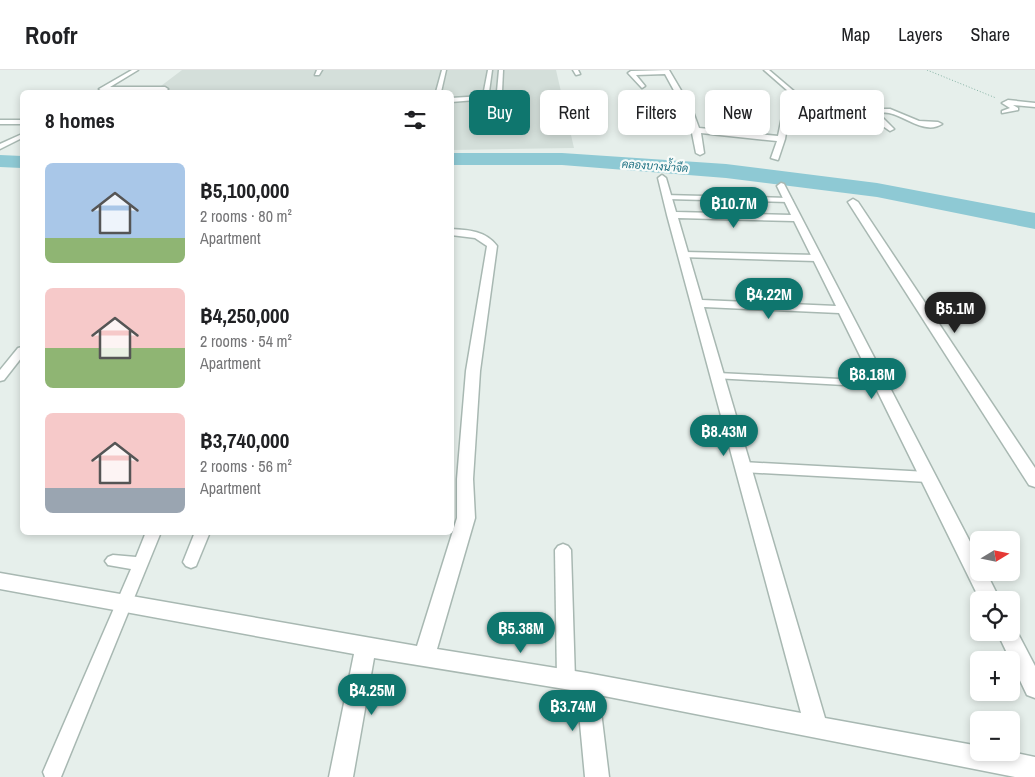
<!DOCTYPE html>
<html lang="en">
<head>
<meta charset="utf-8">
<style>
  body { margin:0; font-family:"Archivo Narrow",Sarabun,sans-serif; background:#f6f6f6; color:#202124; height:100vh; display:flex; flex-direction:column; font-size:19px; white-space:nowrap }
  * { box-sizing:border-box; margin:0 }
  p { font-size:16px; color:#757577 }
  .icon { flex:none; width:28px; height:28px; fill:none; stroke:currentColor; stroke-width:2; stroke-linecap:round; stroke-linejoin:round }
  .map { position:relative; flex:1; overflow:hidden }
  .details { position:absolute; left:20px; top:20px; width:434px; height:445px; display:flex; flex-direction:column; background:#fff; border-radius:8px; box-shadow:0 2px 8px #0003 }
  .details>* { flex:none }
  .banner { position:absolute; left:469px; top:20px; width:475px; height:45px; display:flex; gap:10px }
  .needle { width:32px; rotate:80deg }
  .buttons { position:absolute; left:970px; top:461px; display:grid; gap:10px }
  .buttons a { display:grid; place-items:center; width:50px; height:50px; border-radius:8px; background:#fff; box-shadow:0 2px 8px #0003; font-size:25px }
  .price { position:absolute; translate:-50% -42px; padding:0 11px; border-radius:18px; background:#0f766e; color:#fff; font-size:16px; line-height:32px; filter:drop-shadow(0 1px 2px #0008) }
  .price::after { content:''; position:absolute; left:50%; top:30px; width:15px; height:11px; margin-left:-8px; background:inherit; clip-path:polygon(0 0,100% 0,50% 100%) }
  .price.selected { background:#222; color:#fff }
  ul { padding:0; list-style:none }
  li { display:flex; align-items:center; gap:15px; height:125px; padding:0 25px }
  li span { display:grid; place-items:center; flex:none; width:140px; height:100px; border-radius:8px; color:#555 }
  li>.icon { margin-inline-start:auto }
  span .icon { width:60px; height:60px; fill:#fffc; stroke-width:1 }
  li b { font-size:21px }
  h2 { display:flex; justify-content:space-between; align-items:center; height:60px; padding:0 25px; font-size:21px }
  .pill { padding:0 18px; border-radius:8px; background:#fff; box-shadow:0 2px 8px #0003; font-size:18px; line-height:45px }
  .pill.selected { background:#0f766e; color:#fff }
  header { display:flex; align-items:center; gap:30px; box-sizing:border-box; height:70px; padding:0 25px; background:#fff; border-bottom:1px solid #e0e0e0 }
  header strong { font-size:24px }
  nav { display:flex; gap:28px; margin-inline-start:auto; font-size:18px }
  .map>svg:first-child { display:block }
  .built { fill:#d4dfda }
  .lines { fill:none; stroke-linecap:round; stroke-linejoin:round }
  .river { fill:#8ec9d4; fill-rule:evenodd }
  .service-casing { stroke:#a8b8b2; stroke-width:3 }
  .minor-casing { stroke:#a8b8b2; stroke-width:3 }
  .path { stroke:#86b3a5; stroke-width:1; stroke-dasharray:1 2; stroke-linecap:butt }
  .service { fill:#fff; fill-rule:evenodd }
  .minor { fill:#fff; fill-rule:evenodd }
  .labels { text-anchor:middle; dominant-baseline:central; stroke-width:4.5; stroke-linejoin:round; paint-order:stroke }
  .far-water-label { font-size:11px; font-style:italic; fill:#1c6f80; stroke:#f7fbf9 }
</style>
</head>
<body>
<header>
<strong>Roofr</strong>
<nav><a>Map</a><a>Layers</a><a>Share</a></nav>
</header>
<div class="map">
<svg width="1035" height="707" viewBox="0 0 1035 707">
  <rect width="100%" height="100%" fill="#e6efeb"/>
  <!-- built -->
  <path class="built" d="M 182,0 L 556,0 L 574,78 L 451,80 L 451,22 L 153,22 Z"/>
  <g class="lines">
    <!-- river -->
    <g class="river">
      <path d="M 451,83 L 562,83 L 726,94 L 877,113 L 1035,143 L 1035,159 L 877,127 L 726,108 L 562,95 L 451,95 Z"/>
      <path d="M 0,85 L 22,86 L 22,98 L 0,97 Z"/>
    </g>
    <!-- service casing -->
    <g class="service-casing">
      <g id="service">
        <path d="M 132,0 L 138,0 L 110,17 L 165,17 L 168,19 L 165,22 L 160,22 L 160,21 L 102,21 L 99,19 Z"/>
        <path d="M 317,0 L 322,0 L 319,5 L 315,5 Z"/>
        <path d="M 442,0 L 446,0 L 441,22 L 436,22 Z"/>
        <path d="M 488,0 L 492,0 L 488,29 L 451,32 L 451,28 L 483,26 Z"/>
        <path d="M 499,0 L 503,0 L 501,43 L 498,45 L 495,43 Z"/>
        <path d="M 573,0 L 578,0 L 580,4 L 576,5 Z"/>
        <path d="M 764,0 L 769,0 L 816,40 L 816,42 L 812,42 Z"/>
        <rect x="0" y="50" width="22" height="4"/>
        <path d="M 22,64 L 22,68 L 0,79 L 0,74 Z"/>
        <path d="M 664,125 L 788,128 L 792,130 L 788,132 L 667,129 L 664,129 Z"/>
        <path d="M 684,182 L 816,185 L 820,188 L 816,191 L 681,187 L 681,183 Z"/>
        <path d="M 22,277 L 22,287 L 4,310 L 0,311 L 0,300 L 18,278 Z"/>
        <path d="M 718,303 L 881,311 L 887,314 L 881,317 L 714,308 L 712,306 Z"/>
        <path d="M 743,392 L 928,402 L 933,404 L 935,407 L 933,410 L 928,412 L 743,402 L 738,400 L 736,397 L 738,394 Z"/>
        <path d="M 146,462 L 161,462 L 61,707 L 45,707 L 43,702 L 131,499 L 108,495 L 105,491 L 108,487 L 113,485 L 136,487 Z"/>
        <path d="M 195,462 L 210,462 L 196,496 L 191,498 L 186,496 L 183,492 Z"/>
        <path d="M 563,474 L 568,476 L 571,480 L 575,610 L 572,616 L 566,618 L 560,616 L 557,610 L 555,480 L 558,476 Z"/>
      </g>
    </g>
    <!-- minor casing -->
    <g class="minor-casing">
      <g id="minor">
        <path d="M 669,0 L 692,39 L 699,58 L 778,66 L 783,42 L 792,39 L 890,39 L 919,51 L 938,52 L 942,54 C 925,65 905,46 889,43 C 882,42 872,43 865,43 L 883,48 L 894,59 L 890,61 L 877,52 L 862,46 L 860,45 L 863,43 L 792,43 L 789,44 L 785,69 L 778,90 L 771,88 L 777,71 L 701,63 L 704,83 L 700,85 L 696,83 L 689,48 L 665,4 L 636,5 L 645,16 L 642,18 L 628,3 L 631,1 Z"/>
        <path d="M 1008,30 L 1035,33 L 1035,37 L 1013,35 L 1018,38 L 1018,40 L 1002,43 L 1002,41 L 1010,38 L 1002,33 Z"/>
        <path d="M 662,105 L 666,108 L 676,142 L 791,145 L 777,116 L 781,113 L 784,114 L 979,489 L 979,502 L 986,502 L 1000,530 L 980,530 L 839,243 L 704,237 L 825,648 L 979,676 L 979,682 L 1011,682 L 1035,687 L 1035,707 L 1015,707 L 599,625 L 609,707 L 585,707 L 577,621 L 374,588 L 353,707 L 329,707 L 354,584 L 0,519 L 0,503 L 417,576 L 457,448 L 457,409 L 466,301 L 487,176 L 475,168 L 451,165 L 451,159 C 469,160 486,161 497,176 L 480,301 L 473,409 L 475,448 L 437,579 L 587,603 L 801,643 L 667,145 L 658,108 ZM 678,148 L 794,151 L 836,236 L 702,230 Z"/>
        <path d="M 853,129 L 858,132 L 1035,398 L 1035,417 L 1029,415 L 848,132 Z"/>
        <path d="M 1011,555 L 1014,556 L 1035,596 L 1035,628 L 1027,625 L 997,562 L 1011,562 Z"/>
      </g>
    </g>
    <!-- path -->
    <path class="path" d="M 927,0 L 996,28"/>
    <!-- service -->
    <use href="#service" class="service"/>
    <!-- minor -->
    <use href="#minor" class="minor"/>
  </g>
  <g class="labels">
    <!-- far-water labels -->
    <g class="far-water-label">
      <text transform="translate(655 96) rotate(4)">คลองบางน้ำจืด</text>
    </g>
  </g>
</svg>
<div class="buttons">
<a><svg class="needle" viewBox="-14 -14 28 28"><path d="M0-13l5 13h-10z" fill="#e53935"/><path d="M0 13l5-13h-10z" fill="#757577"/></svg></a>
<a><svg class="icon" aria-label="locate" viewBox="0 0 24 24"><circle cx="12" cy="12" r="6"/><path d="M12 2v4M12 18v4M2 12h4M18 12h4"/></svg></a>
<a>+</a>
<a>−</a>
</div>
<b class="price" style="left:734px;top:159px">฿10.7M</b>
<b class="price" style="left:769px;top:250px">฿4.22M</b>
<b class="price selected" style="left:955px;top:264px">฿5.1M</b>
<b class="price" style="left:872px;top:330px">฿8.18M</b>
<b class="price" style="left:724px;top:387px">฿8.43M</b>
<b class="price" style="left:521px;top:584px">฿5.38M</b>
<b class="price" style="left:372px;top:646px">฿4.25M</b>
<b class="price" style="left:573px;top:662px">฿3.74M</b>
<div class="banner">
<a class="pill selected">Buy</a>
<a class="pill">Rent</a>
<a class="pill">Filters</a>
<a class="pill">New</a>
<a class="pill">Apartment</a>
</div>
<section class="details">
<h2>8 homes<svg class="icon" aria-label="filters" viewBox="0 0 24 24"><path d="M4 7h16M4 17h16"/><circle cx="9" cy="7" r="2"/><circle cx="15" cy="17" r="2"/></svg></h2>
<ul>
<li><span style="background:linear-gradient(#a9c7e8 75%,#8fb573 0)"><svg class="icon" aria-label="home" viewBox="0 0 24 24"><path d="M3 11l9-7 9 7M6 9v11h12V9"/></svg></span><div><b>฿5,100,000</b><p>2 rooms · 80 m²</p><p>Apartment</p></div></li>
<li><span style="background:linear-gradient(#f6c9c9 60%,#8fb573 0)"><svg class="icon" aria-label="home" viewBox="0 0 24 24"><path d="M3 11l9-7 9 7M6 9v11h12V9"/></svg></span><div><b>฿4,250,000</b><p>2 rooms · 54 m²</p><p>Apartment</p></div></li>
<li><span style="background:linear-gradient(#f6c9c9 75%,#9aa5b1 0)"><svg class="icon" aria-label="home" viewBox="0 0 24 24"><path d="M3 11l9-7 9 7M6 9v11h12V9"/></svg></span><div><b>฿3,740,000</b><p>2 rooms · 56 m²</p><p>Apartment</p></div></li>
</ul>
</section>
</div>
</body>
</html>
